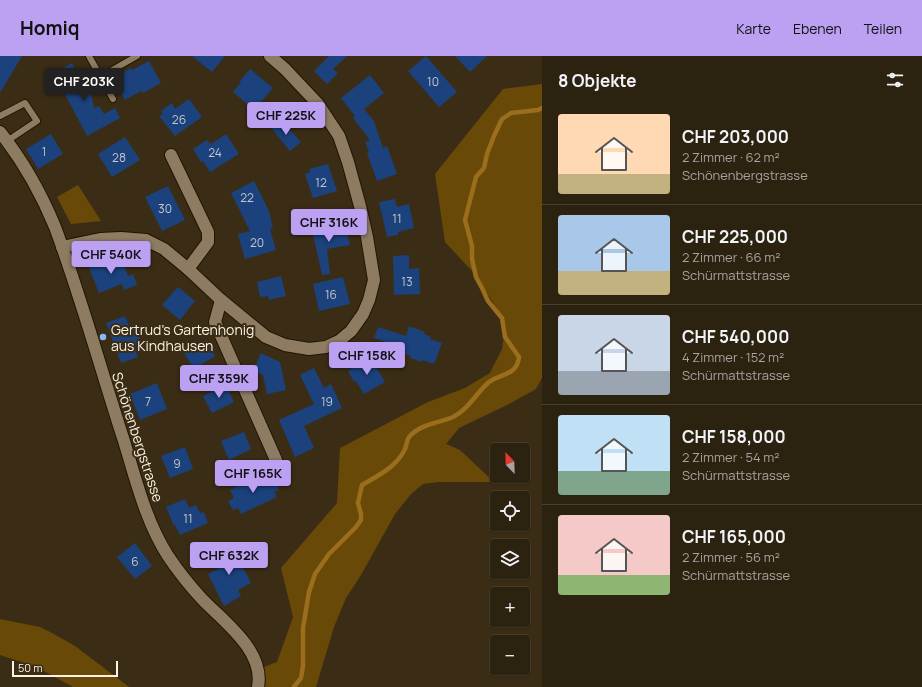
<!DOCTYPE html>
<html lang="de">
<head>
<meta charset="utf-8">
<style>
  body { margin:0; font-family:Manrope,sans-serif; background:#342a19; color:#f1f3f6; height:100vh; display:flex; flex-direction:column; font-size:15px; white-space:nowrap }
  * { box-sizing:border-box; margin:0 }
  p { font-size:13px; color:#a6a49f }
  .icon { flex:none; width:22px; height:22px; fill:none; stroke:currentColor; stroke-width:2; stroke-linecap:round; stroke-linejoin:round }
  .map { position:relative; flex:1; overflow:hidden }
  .drawer { display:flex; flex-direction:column; background:#2c2210; width:380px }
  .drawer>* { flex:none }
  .needle { width:26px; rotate:337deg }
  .tools { position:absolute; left:490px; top:387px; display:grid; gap:8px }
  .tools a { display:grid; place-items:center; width:40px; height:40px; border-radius:4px; background:#2c2210; box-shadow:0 1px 3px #0004,0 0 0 1px #483f30; font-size:20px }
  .scale { position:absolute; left:12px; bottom:10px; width:106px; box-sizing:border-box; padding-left:4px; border:2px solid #fcf2e4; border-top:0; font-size:11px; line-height:14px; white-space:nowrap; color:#fcf2e4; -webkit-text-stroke:3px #3b2d15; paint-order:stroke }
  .price { position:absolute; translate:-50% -34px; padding:0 9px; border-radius:4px; background:#bca0f2; color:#111; font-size:13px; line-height:26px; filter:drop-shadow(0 1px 2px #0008) }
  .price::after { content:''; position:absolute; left:50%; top:24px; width:12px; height:9px; margin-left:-6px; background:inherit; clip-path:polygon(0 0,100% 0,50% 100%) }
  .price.selected { background:#222; color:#fff }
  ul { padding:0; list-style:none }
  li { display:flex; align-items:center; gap:12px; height:100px; padding:0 16px }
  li+li { border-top:1px solid #483f30 }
  li span { display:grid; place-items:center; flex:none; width:112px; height:80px; border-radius:4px; color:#555 }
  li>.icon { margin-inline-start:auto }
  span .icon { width:48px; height:48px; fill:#fffc; stroke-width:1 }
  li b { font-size:17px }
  h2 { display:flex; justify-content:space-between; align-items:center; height:48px; padding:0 16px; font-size:17px }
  header { display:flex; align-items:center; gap:24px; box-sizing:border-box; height:56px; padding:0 20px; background:#bca0f2; color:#111 }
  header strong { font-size:19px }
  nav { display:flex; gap:22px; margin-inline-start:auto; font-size:14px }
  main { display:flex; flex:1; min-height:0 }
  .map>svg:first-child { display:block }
  .green { fill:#694908 }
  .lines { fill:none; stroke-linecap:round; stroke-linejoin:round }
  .stream { stroke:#9a6e1d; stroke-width:4.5 }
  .building { fill:#1b427c }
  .service-casing { stroke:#221400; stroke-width:8 }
  .minor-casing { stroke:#221400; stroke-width:14 }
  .service { stroke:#8d7c62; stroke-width:6 }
  .minor { stroke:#8d7c62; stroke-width:12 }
  .poi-dot { fill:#8db9fc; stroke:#3b2d15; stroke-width:1.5 }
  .labels { text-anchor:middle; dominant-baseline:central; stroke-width:4; stroke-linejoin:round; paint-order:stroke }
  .number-label { font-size:12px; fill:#c4c6ca }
  .poi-label { font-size:14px; fill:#fcf2e4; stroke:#3b2d15; text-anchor:start }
  .street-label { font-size:14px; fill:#fcf2e4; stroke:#3b2d15 }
</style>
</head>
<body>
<header>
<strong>Homiq</strong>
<nav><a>Karte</a><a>Ebenen</a><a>Teilen</a></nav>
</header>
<main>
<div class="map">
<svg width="542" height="631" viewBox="0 0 542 631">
  <rect width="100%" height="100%" fill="#3b2d15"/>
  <!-- green -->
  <g class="green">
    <path d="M 542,28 L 542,322 L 536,333 L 507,349 L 459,372 L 446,388 L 460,394 L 494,426 L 438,426 L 423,428 L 411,438 L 395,458 L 361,519 L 346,542 L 334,571 L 316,631 L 263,631 L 264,611 L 277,606 L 293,561 L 281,512 L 337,447 L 340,392 L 428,346 L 465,332 L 490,317 L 502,293 L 505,272 L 498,254 L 473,216 L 445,186 L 435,118 L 503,33 Z"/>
    <path d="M 78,129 L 101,165 L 71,168 L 57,141 Z"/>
    <path d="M 0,563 L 40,571 L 52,577 L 75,590 L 129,631 L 73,631 L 37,611 L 0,599 Z"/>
  </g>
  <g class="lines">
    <!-- stream -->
    <path class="stream" d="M 294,631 L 301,622 L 303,610 L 303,572 L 309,536 L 315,518 L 329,498 L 356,471 L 361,464 L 361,458 L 358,447 L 362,429 C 377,420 395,412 404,395 C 407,391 406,385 409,381 C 420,368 439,367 453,361 C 469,353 476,337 489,326 C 501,317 517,320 519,301 L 505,281 L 502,262 L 488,245 L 482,232 L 476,221 L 472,203 L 472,190 L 465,164 L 476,121 L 484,112 L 487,98 L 494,80 L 502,63 L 511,57 L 538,54 L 542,52"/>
  </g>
  <!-- building -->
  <g class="building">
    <path d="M 0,0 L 22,0 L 0,37 Z"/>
    <path d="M 192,0 L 225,0 L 212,16 Z"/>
    <path d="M 329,0 L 347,0 L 333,13 L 338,17 L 327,28 L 314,15 Z"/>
    <path d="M 426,0 L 457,36 L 439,51 L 408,15 Z"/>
    <path d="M 455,0 L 487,0 L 470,16 Z"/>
    <path d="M 149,5 L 161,27 L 143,37 L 141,35 L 125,44 L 113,22 L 131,12 L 132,14 Z"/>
    <path d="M 72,7 L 77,18 L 80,16 L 88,30 L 90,31 L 94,52 L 99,50 L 104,58 L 115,52 L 120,62 L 87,80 L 58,25 L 62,23 L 58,15 Z"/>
    <path d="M 250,13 L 273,32 L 254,54 L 233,36 L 241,26 L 240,25 Z"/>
    <path d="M 370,19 L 384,37 L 364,53 L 374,65 L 383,92 L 387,90 L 397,118 L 377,125 L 367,97 L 369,96 L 365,86 L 370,84 L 353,62 L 355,60 L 341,42 Z"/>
    <path d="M 189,43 L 202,61 L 175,80 L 159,60 L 163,58 L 161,55 L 172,47 L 175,53 Z"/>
    <path d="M 282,65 L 301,86 L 290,95 L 272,73 Z"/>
    <path d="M 51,78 L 63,98 L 38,113 L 26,93 Z"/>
    <path d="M 226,78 L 239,98 L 210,116 L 203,105 L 201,106 L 193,93 L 207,84 L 211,88 Z"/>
    <path d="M 125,81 L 140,104 L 112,121 L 98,98 Z"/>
    <path d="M 328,108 L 337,135 L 313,142 L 305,118 L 310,116 L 309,113 Z"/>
    <path d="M 254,125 L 269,155 L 273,172 L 270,173 L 276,194 L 245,203 L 238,178 L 250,175 L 231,137 Z"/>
    <path d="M 168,130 L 185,164 L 162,175 L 145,141 Z"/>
    <path d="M 395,143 L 397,151 L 409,148 L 414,172 L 398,176 L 398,179 L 387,181 L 379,146 Z"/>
    <path d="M 344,166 L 350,189 L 327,193 L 330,218 L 322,219 L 312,174 Z"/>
    <path d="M 113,199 L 116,206 L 122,204 L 128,220 L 133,218 L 137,229 L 124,234 L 122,228 L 99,237 L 88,209 Z"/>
    <path d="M 409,199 L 409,213 L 419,212 L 420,238 L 394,239 L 393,200 Z"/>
    <path d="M 281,220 L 286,240 L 269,244 L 268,240 L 260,241 L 257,226 Z"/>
    <path d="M 343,221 L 350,248 L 319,255 L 313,228 Z"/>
    <path d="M 178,231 L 195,245 L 180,264 L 162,249 Z"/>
    <path d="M 125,260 L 129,270 L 134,268 L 143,290 L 135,293 L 138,301 L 121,307 L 106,267 Z"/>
    <path d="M 409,270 L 425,276 L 424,278 L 431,281 L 430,283 L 442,287 L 434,308 L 422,304 L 422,306 L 410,302 L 411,300 L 400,296 L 402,291 L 374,282 L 378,271 L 406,280 Z"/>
    <path d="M 206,284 L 215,300 L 194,313 L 184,297 Z"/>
    <path d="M 261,297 L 280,306 L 286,334 L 267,338 L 263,319 L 253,315 Z"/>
    <path d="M 371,303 L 385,326 L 364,338 L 356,325 L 354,326 L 348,315 L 359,308 L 360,310 Z"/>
    <path d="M 314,312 L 324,332 L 331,328 L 342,352 L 304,370 L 314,392 L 295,401 L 279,364 L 314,348 L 300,319 Z"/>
    <path d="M 157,327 L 167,353 L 140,364 L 130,338 Z"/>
    <path d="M 226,329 L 234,346 L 212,357 L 203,340 Z"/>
    <path d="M 244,376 L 251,393 L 229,404 L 221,385 Z"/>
    <path d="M 185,391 L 193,413 L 170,422 L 161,400 Z"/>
    <path d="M 265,417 L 268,425 L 273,423 L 279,434 L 274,436 L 277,441 L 241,458 L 238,452 L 233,454 L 228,445 L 234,442 L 230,434 Z"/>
    <path d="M 185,443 L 189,452 L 196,449 L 200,457 L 204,456 L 208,467 L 180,479 L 175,469 L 174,470 L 166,451 Z"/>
    <path d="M 135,487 L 152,510 L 135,523 L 117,501 Z"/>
    <path d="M 232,489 L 251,527 L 238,534 L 241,540 L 224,550 L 208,518 L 223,510 L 216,498 Z"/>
  </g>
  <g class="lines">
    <!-- service casing -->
    <g class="service-casing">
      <g id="service">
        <path d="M 89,0 L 113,43"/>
        <path d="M 100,21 L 137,0"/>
        <path d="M 0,60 L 25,47 L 37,65 L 7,85"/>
      </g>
    </g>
    <!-- minor casing -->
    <g class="minor-casing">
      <g id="minor">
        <path d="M 0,76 C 23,105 41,137 55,171 C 81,241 101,314 124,385 C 136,424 146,466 168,500 C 178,515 190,530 202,543 C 224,566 265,595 258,631"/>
        <path d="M 171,99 L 208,176 L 208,186 L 188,213"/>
        <path d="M 62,191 L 100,183 L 121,182 L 146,184 L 164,193 L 188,213 L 221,244 L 266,281 L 285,289 L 309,293 L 326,291 L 339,285 L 351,275 L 363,258 L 369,244 L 374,224 L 367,181 L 360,150 L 348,106 L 339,80 L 318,48 L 285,13 L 270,0"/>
        <path d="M 221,244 L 215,266 L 276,404"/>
      </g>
    </g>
    <!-- service -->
    <use href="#service" class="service"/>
    <!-- minor -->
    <use href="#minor" class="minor"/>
  </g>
  <!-- markers -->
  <circle class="poi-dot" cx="103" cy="281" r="4"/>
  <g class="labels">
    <!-- number labels -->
    <g class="number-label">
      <text x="433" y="25">10</text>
      <text x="179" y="63">26</text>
      <text x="44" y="95">1</text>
      <text x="215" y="96">24</text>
      <text x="119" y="101">28</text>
      <text x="321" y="126">12</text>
      <text x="247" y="141">22</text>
      <text x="165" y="152">30</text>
      <text x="397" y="162">11</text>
      <text x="257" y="186">20</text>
      <text x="407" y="225">13</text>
      <text x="331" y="238">16</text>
      <text x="148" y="345">7</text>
      <text x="327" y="345">19</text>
      <text x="177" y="407">9</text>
      <text x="188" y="462">11</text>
      <text x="135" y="505">6</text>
    </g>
    <!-- poi labels -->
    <g class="poi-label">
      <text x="111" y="273">Gertrud's Gartenhonig<tspan x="111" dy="16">aus Kindhausen</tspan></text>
    </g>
    <!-- street labels -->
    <g class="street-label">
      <text transform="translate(138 381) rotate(72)">Schönenbergstrasse</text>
    </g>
  </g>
</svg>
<div class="tools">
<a><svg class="needle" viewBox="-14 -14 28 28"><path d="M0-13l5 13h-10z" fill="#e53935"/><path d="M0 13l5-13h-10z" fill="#a6a49f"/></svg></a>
<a><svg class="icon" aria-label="locate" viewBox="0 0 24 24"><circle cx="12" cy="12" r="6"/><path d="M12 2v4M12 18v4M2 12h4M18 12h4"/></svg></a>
<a><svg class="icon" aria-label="layers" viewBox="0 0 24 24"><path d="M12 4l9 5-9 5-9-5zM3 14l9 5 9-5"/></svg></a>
<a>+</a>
<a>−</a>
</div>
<div class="scale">50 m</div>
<b class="price selected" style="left:84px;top:46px">CHF 203K</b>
<b class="price" style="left:286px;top:80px">CHF 225K</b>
<b class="price" style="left:329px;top:187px">CHF 316K</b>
<b class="price" style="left:111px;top:219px">CHF 540K</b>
<b class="price" style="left:367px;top:320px">CHF 158K</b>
<b class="price" style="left:219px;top:343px">CHF 359K</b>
<b class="price" style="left:253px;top:438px">CHF 165K</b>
<b class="price" style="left:229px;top:520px">CHF 632K</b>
</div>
<section class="drawer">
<h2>8 Objekte<svg class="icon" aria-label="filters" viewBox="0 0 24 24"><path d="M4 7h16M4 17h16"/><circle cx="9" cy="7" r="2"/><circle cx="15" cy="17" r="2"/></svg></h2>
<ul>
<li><span style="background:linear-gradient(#ffd9b3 75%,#c2b280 0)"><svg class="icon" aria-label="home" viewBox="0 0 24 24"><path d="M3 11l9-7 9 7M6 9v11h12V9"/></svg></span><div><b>CHF 203,000</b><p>2 Zimmer · 62 m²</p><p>Schönenbergstrasse</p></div></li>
<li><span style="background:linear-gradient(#a9c7e8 70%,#c2b280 0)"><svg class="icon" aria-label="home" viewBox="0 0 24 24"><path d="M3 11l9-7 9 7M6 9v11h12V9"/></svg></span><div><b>CHF 225,000</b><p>2 Zimmer · 66 m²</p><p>Schürmattstrasse</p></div></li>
<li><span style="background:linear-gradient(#c9d6e8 70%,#9aa5b1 0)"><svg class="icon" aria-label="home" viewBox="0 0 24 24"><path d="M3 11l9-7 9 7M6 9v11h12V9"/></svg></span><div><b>CHF 540,000</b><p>4 Zimmer · 152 m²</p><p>Schürmattstrasse</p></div></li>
<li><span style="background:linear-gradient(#bfe0f5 70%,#7fa58c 0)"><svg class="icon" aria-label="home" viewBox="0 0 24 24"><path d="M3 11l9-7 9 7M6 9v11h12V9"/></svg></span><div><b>CHF 158,000</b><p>2 Zimmer · 54 m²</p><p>Schürmattstrasse</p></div></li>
<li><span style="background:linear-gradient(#f6c9c9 75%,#8fb573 0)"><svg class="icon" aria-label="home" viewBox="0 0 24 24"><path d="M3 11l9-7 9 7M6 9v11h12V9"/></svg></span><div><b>CHF 165,000</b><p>2 Zimmer · 56 m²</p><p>Schürmattstrasse</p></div></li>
</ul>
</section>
</main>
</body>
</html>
